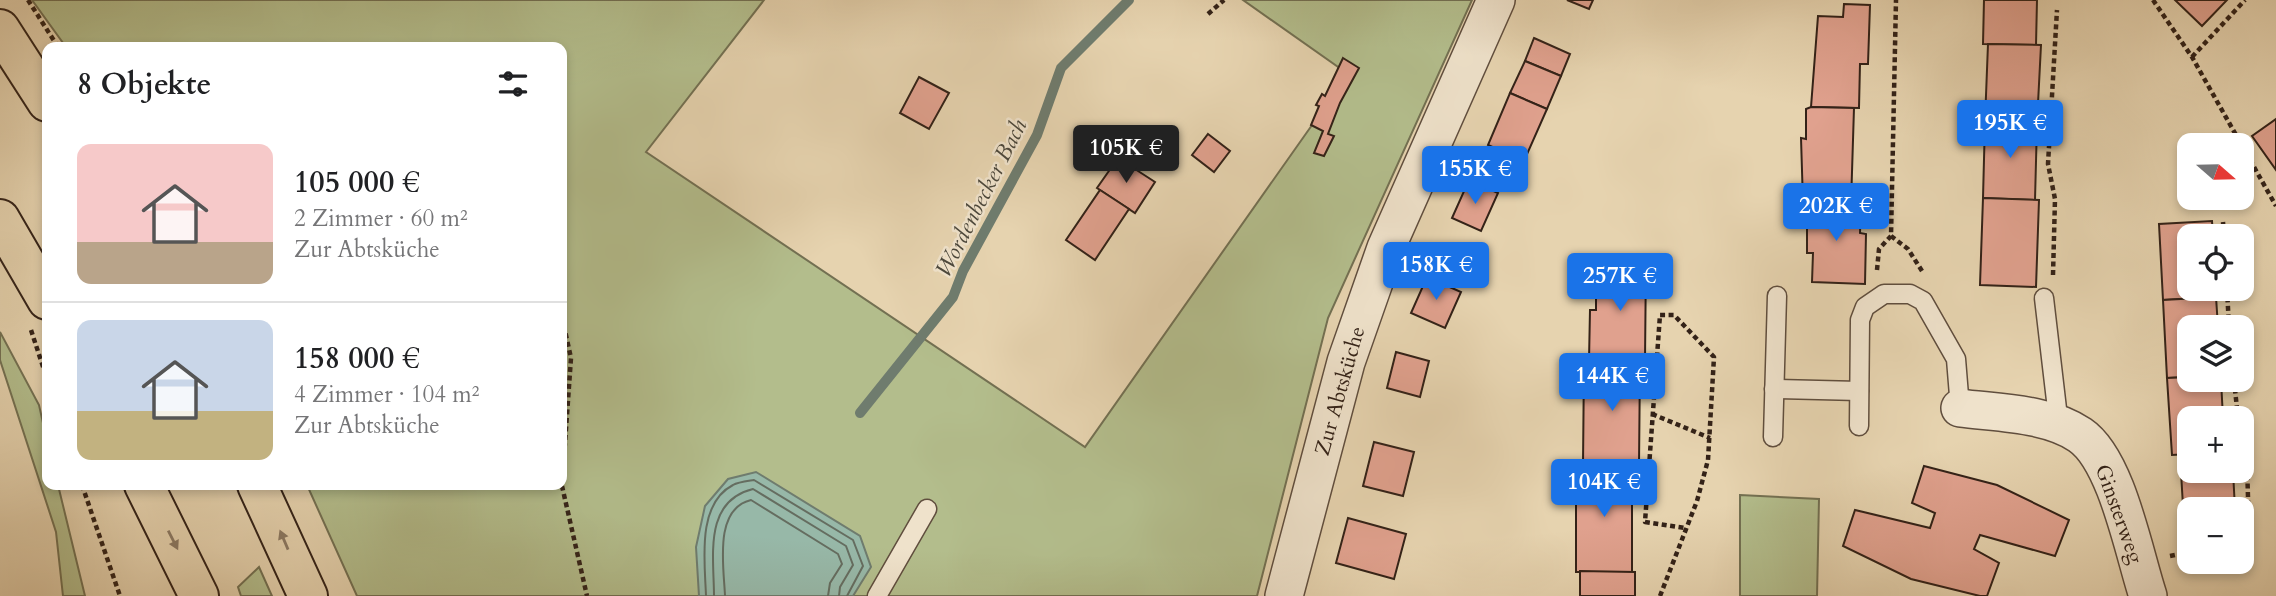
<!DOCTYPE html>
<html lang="de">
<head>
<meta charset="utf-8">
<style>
  body { margin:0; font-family:Cardo,serif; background:#f6f6f6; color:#202124; height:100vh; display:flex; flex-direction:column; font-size:26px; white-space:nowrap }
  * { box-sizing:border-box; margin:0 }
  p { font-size:23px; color:#757577 }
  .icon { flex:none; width:38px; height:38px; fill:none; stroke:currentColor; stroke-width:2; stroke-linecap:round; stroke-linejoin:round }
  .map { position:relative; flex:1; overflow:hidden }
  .sheet { position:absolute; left:42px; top:42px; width:525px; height:448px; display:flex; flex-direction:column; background:#fff; border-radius:14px; box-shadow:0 4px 10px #0003 }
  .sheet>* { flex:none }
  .needle { width:46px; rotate:110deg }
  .controls { position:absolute; left:2177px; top:133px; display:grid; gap:14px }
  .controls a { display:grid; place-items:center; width:77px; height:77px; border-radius:14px; background:#fff; box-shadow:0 4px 10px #0003; font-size:35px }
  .price { position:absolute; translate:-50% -60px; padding:0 16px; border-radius:7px; background:#1a73e8; color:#fff; font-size:23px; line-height:46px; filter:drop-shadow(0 2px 4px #0008) }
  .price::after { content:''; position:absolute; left:50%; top:42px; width:21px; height:16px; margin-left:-10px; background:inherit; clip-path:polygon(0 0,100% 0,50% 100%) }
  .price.on { background:#222; color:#fff }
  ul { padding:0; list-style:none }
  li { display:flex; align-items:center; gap:21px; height:175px; padding:0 35px }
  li+li { border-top:2px solid #e0e0e0 }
  li span { display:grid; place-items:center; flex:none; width:196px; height:140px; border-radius:14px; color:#555 }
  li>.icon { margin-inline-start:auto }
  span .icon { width:84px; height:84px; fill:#fffc; stroke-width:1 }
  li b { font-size:30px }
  h2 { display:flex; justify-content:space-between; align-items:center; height:84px; padding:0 35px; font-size:30px }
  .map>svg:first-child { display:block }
  .green { fill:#b3bd8c; stroke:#737052; stroke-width:2 }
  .water { fill:#97b8a8; stroke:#6f7c6e; stroke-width:2 }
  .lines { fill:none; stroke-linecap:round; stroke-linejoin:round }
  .shore { stroke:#656d60; stroke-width:2 }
  .stream { stroke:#6f7c6e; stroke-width:10 }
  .building { fill:#e0a18e; stroke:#332218; stroke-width:2 }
  .service-casing { stroke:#604e3e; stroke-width:21 }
  .minor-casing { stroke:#604e3e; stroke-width:40 }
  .motorway-casing { stroke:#332218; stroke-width:42 }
  .path { stroke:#332218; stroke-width:4.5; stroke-dasharray:5 3.5; stroke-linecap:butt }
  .service { stroke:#efe2cb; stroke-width:18 }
  .minor { stroke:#efe2cb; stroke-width:37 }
  .motorway { stroke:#e6d3af; stroke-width:38 }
  .oneway { fill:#8c7a64 }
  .labels { text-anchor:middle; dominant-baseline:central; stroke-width:5; stroke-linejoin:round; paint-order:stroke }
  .street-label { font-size:21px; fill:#332218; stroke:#efe2cb }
  .water-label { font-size:23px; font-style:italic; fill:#4c483c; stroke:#efe2cb }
</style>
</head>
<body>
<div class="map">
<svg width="2276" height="596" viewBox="0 0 2276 596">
  <rect width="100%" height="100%" fill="#e6d3af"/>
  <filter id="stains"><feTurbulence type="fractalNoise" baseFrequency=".00286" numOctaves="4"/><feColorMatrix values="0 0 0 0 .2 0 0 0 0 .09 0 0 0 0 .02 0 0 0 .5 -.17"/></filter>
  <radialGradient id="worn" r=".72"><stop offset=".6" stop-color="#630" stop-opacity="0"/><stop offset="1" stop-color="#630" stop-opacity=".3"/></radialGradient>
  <!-- green -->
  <g class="green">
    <path d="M 32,0 L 764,0 L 646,152 L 1085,447 L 1348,74 L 1243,0 L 1472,0 L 1328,318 L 1257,596 L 357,596 L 307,485 L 562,485 L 562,47 L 66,47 Z"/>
    <path d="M 0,332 L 39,405 L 47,441 L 47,485 L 58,485 L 85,596 L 63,596 L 56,532 L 0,360 Z"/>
    <path d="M 1740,495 L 1819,499 L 1817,596 L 1740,596 Z"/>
    <path d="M 259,567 L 272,596 L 241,596 L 238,587 Z"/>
  </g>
  <!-- water -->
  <path class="water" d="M 756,472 L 860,536 L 871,567 L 853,596 L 699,596 L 696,547 L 705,506 L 728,479 Z"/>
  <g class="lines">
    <!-- shore -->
    <g class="shore">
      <path d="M 706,596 C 705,563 696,504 733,485 C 738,482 748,481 754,480 L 853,540 L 863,566 L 847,596"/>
      <path d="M 714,596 C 714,557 703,501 753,489 L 846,546 L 853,565 L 840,587 L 839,596"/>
      <path d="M 725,596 C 724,568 713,509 751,500 L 838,554 L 842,564 L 830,583 L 828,596"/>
    </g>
    <!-- stream -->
    <path class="stream" d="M 860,413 L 953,297 L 963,271 L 1037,135 L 1061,68 L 1129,0"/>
  </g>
  <!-- building -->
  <g class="building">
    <path d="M 1567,0 L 1593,0 L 1589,9 Z"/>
    <path d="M 1984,0 L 2037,0 L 2036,45 L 1983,44 Z"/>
    <path d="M 2175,0 L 2227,0 L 2202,26 Z"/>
    <path d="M 1844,4 L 1870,5 L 1868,64 L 1860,64 L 1859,108 L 1811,107 L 1818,16 L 1843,17 Z"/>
    <path d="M 1534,38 L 1570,54 L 1561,76 L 1525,61 Z"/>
    <path d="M 1988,44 L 2041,45 L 2037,123 L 1985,121 Z"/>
    <path d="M 1343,58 L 1359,68 L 1340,103 L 1328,134 L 1334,136 L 1324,156 L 1314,153 L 1323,131 L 1311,125 L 1319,106 L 1316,105 L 1322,94 L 1325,96 Z"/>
    <path d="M 1525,61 L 1561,76 L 1547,109 L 1510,93 Z"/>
    <path d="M 919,77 L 949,93 L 929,129 L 900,113 Z"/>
    <path d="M 1510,93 L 1547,109 L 1524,161 L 1488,145 Z"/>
    <path d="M 1811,107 L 1854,108 L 1851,204 L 1803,203 L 1801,138 L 1806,139 L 1806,109 Z"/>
    <path d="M 2276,119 L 2276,170 L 2252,136 Z"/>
    <path d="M 1985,121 L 2037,123 L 2035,200 L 1983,198 Z"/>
    <path d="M 1208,134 L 1230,151 L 1214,172 L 1192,155 Z"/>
    <path d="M 1118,158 L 1155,182 L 1135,213 L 1097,188 Z"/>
    <path d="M 1469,180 L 1498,193 L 1481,231 L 1452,218 Z"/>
    <path d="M 1100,190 L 1129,209 L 1095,260 L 1066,240 Z"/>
    <path d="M 1983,198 L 2039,200 L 2036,287 L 1980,285 Z"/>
    <path d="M 1803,203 L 1861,205 L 1860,233 L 1866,234 L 1865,284 L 1812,282 L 1813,253 L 1807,253 L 1807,223 L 1802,222 Z"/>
    <path d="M 2212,221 L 2213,236 L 2189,236 L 2189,289 L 2216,289 L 2216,297 L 2163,300 L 2159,224 Z"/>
    <path d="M 1614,258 L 1646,258 L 1645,361 L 1589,361 L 1590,310 L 1596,310 L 1596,268 L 1614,268 Z"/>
    <path d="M 1427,277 L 1461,292 L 1445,328 L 1411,313 Z"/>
    <path d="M 2216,297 L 2218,327 L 2189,327 L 2189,377 L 2167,378 L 2163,300 Z"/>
    <path d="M 1396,352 L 1429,361 L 1420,397 L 1387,388 Z"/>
    <path d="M 1584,361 L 1640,361 L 1639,466 L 1583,465 Z"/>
    <path d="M 2189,377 L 2189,380 L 2221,380 L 2223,418 L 2189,418 L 2189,454 L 2172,455 L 2167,378 Z"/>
    <path d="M 1374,442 L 1414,452 L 1403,496 L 1363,486 Z"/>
    <path d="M 2189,454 L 2189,471 L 2233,471 L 2235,509 L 2189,509 L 2189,540 L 2185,540 L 2180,455 Z"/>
    <path d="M 1576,465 L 1632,466 L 1632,572 L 1576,572 Z"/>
    <path d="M 1924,466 L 1997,485 L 2069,520 L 2055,556 L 1980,535 L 1974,549 L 1999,563 L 1987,596 L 1980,596 L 1911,579 L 1843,546 L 1855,510 L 1930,528 L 1935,513 L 1912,503 Z"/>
    <path d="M 1348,518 L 1406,534 L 1394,579 L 1336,563 Z"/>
    <path d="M 1580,571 L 1635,572 L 1635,596 L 1580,596 Z"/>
  </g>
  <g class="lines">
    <!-- service casing -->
    <g class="service-casing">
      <g id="service">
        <path d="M 2044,298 L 2059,426"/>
        <path d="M 1774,389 L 1859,391"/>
        <path d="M 1859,426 L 1860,320 L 1865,307 L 1884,294 L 1910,294 L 1923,301 L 1956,359 L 1960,408"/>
        <path d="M 1773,437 L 1777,296"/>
        <path d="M 877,596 L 927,509"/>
      </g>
    </g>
    <!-- minor casing -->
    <g class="minor-casing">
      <g id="minor">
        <path d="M 1960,408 C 1998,413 2048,413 2080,435 C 2117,460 2134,554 2148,596"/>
        <path d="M 1284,596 L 1346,362 L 1386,248 L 1496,0"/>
      </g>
    </g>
    <!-- motorway casing -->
    <g class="motorway-casing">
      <g id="motorway">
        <path d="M 0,29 L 47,102"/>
        <path d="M 0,219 L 47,300"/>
        <path d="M 144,485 L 199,596"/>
        <path d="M 257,485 L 308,596"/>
      </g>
    </g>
    <!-- path -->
    <g class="path">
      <path d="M 28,0 L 58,47"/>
      <path d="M 2153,0 L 2192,57 L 2276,206"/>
      <path d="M 1208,14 L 1224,0"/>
      <path d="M 2192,57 L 2245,0"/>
      <path d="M 2223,222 L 2224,236"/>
      <path d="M 1891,236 L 1908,249 L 1922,271"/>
      <path d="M 1877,270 L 1879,249 L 1891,236 L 1896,0"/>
      <path d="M 2053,275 L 2055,199 L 2048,164 L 2057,10"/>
      <path d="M 2227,289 L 2229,327"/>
      <path d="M 562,317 L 571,358 L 562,486 L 587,596"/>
      <path d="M 31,330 L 47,379"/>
      <path d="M 2234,380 L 2238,418"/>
      <path d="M 1652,414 L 1710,438"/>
      <path d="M 2242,425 L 2246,433 L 2249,529 L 2242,540"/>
      <path d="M 82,485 L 120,596"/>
      <path d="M 2170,556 L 2189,552"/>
      <path d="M 1660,596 L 1697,501 L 1708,460 L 1714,357 L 1674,315 L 1660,315 L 1645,522 L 1685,528"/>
    </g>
    <!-- service -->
    <use href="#service" class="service"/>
    <!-- minor -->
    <use href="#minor" class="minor"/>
    <!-- motorway -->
    <use href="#motorway" class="motorway"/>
  </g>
  <!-- one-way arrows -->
  <defs><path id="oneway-solid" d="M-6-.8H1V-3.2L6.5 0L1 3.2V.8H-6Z" transform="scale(1.75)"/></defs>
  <g class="oneway">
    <use href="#oneway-solid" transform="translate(173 540) rotate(63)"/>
    <use href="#oneway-solid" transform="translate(284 540) rotate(-113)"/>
  </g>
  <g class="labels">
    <!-- street labels -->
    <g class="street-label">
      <text transform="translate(1340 391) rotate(-74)">Zur Abtsküche</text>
      <text transform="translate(2119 514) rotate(70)">Ginsterweg</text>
    </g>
    <!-- water labels -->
    <g class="water-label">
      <text transform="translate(981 198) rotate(-63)">Wordenbecker Bach</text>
    </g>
  </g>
  <rect width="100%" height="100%" filter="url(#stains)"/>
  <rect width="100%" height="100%" fill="url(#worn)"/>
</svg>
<div class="controls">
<a><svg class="needle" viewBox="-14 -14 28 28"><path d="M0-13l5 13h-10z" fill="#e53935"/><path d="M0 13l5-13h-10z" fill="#757577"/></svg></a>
<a><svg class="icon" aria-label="locate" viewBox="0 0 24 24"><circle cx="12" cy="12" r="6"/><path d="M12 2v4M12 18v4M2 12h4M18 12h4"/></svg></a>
<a><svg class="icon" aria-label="layers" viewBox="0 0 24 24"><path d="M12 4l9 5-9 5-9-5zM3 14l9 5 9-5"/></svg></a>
<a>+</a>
<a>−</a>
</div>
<b class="price" style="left:2010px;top:160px">195K €</b>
<b class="price on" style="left:1126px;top:185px">105K €</b>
<b class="price" style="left:1475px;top:206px">155K €</b>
<b class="price" style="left:1836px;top:243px">202K €</b>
<b class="price" style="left:1436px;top:302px">158K €</b>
<b class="price" style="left:1620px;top:313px">257K €</b>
<b class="price" style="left:1612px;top:413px">144K €</b>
<b class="price" style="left:1604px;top:519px">104K €</b>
<section class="sheet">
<h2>8 Objekte<svg class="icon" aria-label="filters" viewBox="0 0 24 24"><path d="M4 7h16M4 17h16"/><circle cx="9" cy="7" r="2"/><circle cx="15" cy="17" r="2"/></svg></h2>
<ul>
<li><span style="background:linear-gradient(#f6c9c9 70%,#b9a48a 0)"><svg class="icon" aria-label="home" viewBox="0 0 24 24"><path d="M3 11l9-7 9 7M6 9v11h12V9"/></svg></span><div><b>105 000 €</b><p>2 Zimmer · 60 m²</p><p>Zur Abtsküche</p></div></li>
<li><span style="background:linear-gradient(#c9d6e8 65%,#c2b280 0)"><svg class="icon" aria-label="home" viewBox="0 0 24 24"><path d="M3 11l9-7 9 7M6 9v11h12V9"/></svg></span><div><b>158 000 €</b><p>4 Zimmer · 104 m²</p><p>Zur Abtsküche</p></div></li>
</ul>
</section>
</div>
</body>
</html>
